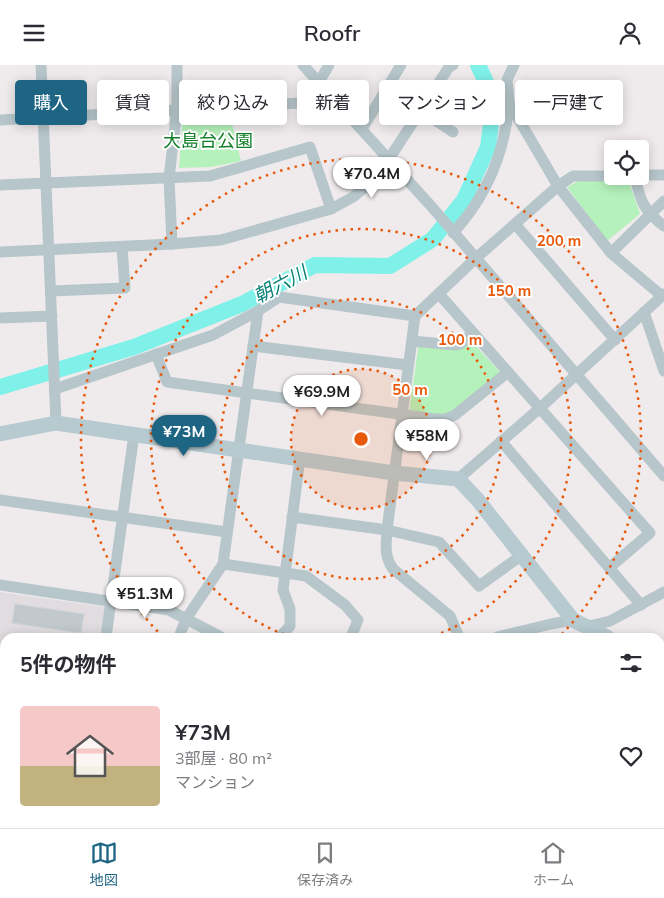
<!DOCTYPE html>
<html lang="ja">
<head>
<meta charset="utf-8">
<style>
  body { margin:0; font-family:Mulish,"Noto Sans JP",sans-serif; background:#f7f7f7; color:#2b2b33; height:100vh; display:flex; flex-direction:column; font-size:19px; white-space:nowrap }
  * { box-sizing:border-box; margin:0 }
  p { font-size:16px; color:#7c7c81 }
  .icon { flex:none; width:28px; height:28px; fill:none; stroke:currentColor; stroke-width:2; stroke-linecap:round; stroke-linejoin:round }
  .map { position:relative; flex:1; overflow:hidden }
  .panel { position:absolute; left:0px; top:568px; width:665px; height:196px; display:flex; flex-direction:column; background:#fff; border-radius:15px 15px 0 0; box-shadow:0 2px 12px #0003 }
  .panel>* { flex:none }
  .banner { position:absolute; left:15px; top:15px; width:635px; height:45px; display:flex; gap:10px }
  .buttons { position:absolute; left:604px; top:75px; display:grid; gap:10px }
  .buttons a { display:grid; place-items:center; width:45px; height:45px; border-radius:5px; background:#fff; box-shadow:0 2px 12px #0003; font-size:25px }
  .price { position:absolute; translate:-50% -42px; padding:0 11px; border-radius:18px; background:#fff; color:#222; font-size:16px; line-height:32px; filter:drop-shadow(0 1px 2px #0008) }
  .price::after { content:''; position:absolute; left:50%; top:30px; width:15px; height:11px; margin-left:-8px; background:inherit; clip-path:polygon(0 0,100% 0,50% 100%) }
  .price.active { background:#1e6584; color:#fff }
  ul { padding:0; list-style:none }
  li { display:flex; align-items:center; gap:15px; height:125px; padding:0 20px }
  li+li { border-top:1px solid #e1e1e2 }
  li span { display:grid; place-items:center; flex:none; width:140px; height:100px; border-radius:5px; color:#555 }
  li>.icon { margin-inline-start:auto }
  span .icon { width:60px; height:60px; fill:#fffc; stroke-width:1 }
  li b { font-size:21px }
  h2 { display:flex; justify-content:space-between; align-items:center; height:60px; padding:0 20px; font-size:21px }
  .tag { padding:0 18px; border-radius:5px; background:#fff; box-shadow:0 2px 12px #0003; font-size:18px; line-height:45px }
  .tag.active { background:#1e6584; color:#fff }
  header { display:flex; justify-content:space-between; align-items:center; height:65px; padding:0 20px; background:#fff; font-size:22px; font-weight:600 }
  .menu { display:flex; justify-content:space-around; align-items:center; height:70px; border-top:1px solid #e1e1e2; background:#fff; font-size:14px; color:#7c7c81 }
  .menu a { display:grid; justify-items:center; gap:2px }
  .menu .active { color:#1e6584 }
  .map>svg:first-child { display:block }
  .education { fill:#e0dcdf }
  .green { fill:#b5f1bb }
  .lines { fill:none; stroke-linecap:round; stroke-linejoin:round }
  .river { stroke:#7ff1e8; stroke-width:16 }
  .building { fill:#c2c9cc; stroke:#cfd4d8 }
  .street { stroke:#b6c6ca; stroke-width:11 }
  .secondary { stroke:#b6cad0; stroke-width:15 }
  .ring { fill:none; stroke:#e8590c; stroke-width:2.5; stroke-dasharray:2.5 5 }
  .labels { text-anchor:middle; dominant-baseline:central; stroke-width:4; stroke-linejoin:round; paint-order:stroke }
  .park-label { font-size:18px; fill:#107f27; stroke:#fff }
  .water-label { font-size:19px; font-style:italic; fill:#077f75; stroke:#fff }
  .centre { fill:#e8590c; stroke:#fff; stroke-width:2.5 }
  .ring-label { font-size:15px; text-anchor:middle; font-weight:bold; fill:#e8590c; stroke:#fff; stroke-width:4; stroke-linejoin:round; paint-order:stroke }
</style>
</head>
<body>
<header><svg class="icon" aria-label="menu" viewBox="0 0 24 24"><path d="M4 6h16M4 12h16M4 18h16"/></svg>Roofr<svg class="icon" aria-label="person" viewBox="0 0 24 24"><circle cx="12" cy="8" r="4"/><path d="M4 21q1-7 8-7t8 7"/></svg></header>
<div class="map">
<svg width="664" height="763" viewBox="0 0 664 763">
  <rect width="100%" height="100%" fill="#efebed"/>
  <!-- education -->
  <path class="education" d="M 0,527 L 105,542 L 104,572 L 5,572 L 5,741 L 0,740 Z"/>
  <!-- green -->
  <g class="green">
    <path d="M 229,46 L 241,96 L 211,102 L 179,103 L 183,49 Z"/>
    <path d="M 628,114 L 640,149 L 607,176 L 567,122 L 579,116 Z"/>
    <path d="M 471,276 L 502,309 L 452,348 L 440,351 L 409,347 L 419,277 Z"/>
  </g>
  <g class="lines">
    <!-- river -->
    <path class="river" d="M 0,322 L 134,282 L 242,239 L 315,200 L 390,201 L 433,174 L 464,135 L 488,82 L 493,44 L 486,17 L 478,0"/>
  </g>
  <!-- building -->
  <path class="building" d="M 15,539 L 84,549 L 81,568 L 12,558 Z"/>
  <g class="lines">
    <!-- street -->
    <g class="street">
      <path d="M 41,0 L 56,358"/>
      <path d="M 303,0 L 431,141 L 664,411"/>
      <path d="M 514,0 L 507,15 L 509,38 L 558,121 L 611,188 L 662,231"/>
      <path d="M 421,46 L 453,67"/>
      <path d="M 0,55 L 300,38 L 319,17 L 329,0"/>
      <path d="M 362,64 L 401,0"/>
      <path d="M 640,110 L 664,110"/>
      <path d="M 635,111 C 640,136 644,146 664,161"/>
      <path d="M 0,120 L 210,111 L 310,82 L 331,144"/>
      <path d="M 515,159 L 615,275"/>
      <path d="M 453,168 C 487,131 505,87 509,38"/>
      <path d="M 172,179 L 169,113 L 177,44 L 177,0"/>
      <path d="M 0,187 L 172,179 L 221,175 L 331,144 L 353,132 L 369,119 L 389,94 L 449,2 L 453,0"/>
      <path d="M 611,188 L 664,136"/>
      <path d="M 51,226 L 125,223 L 122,182"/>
      <path d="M 439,229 L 650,468 L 609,503"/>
      <path d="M 644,247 L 664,306"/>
      <path d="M 0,253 L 52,251"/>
      <path d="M 412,276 L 455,280 L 460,279 L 473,268"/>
      <path d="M 253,281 L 408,300"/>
      <path d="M 156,289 L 167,317 L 435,354 L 445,354 L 455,350 L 508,307"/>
      <path d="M 55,324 L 213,270 L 258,246 L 279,232 L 415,251"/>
      <path d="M 501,376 L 641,540"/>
      <path d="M 458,414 L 540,343 L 664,229"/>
      <path d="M 0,435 L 227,467"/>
      <path d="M 292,452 L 387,465 L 439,477 L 479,521 L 522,490"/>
      <path d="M 223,499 L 306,511 L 345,540 L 358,555 L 351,572"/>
      <path d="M 0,520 L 169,545 L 221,572"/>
      <path d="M 585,562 L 610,556 L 664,527"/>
      <path d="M 106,572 L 134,369"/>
      <path d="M 179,572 L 186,554 L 223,499 L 258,246"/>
      <path d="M 280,572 L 290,561 L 290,544 L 283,525 L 300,393"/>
      <path d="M 459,572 L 450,551 L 393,504 C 384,491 386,480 387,465 L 415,251 L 475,194 L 558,121 L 573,111 L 612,111"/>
      <path d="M 497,572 L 551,559 L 573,555"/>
      <path d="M 660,641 L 664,606"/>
      <path d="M 0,746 L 5,747"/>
      <path d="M 102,759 L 128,763"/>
      <path d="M 79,763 L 80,759"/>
      <path d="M 138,763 L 138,759"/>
      <path d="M 205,763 L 207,759"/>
      <path d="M 360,763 L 362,759"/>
      <path d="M 459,763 L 459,759"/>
      <path d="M 646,763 L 647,759"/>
    </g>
    <!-- secondary -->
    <g class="secondary">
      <path d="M 0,369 L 56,358 L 394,408 L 458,414 L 477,434 L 573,555 L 607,572"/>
      <path d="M 660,588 L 664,589"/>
      <path d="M 660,751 L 664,751"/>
    </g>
  </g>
  <!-- distance rings -->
  <circle cx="361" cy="374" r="70" fill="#e8590c" fill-opacity=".12"/>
  <g class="ring">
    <circle cx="361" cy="374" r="70"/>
    <circle cx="361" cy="374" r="140"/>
    <path d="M291 572A210 210 0 1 1 431 572"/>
    <path d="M163 572A280 280 0 1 1 559 572"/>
  </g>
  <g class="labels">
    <!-- park labels -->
    <g class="park-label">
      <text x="208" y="75">大島台公園</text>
    </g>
    <!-- water labels -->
    <g class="water-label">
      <text transform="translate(280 219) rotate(-28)">朝六川</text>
    </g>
  </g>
  <circle cx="361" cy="374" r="8" class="centre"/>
  <g class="ring-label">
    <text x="559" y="181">200 m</text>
    <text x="509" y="231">150 m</text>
    <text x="460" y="280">100 m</text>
    <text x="410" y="330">50 m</text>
  </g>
</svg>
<div class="buttons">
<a><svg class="icon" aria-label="locate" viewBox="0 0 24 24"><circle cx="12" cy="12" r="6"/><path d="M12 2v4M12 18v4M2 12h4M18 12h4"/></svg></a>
</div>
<b class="price" style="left:372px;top:134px">¥70.4M</b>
<b class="price" style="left:322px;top:352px">¥69.9M</b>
<b class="price active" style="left:184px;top:392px">¥73M</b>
<b class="price" style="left:427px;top:396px">¥58M</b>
<b class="price" style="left:145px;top:554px">¥51.3M</b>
<div class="banner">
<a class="tag active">購入</a>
<a class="tag">賃貸</a>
<a class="tag">絞り込み</a>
<a class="tag">新着</a>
<a class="tag">マンション</a>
<a class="tag">一戸建て</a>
</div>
<section class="panel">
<h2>5件の物件<svg class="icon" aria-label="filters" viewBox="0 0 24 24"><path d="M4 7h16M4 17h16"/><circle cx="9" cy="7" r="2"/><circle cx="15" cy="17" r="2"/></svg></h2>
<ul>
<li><span style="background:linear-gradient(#f6c9c9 60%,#c2b280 0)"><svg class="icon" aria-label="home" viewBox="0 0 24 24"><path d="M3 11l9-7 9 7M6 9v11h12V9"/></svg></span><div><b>¥73M</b><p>3部屋 · 80 m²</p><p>マンション</p></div><svg class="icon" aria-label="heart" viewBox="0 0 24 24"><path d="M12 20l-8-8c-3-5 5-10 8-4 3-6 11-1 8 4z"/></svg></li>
</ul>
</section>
</div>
<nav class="menu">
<a class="active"><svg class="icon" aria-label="map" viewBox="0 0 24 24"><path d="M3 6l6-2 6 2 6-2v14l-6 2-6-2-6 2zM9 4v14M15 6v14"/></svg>地図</a>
<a><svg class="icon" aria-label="saved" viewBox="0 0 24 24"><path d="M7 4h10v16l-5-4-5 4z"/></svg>保存済み</a>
<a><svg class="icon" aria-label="home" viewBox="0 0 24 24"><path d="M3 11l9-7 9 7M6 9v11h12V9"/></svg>ホーム</a>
</nav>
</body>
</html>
